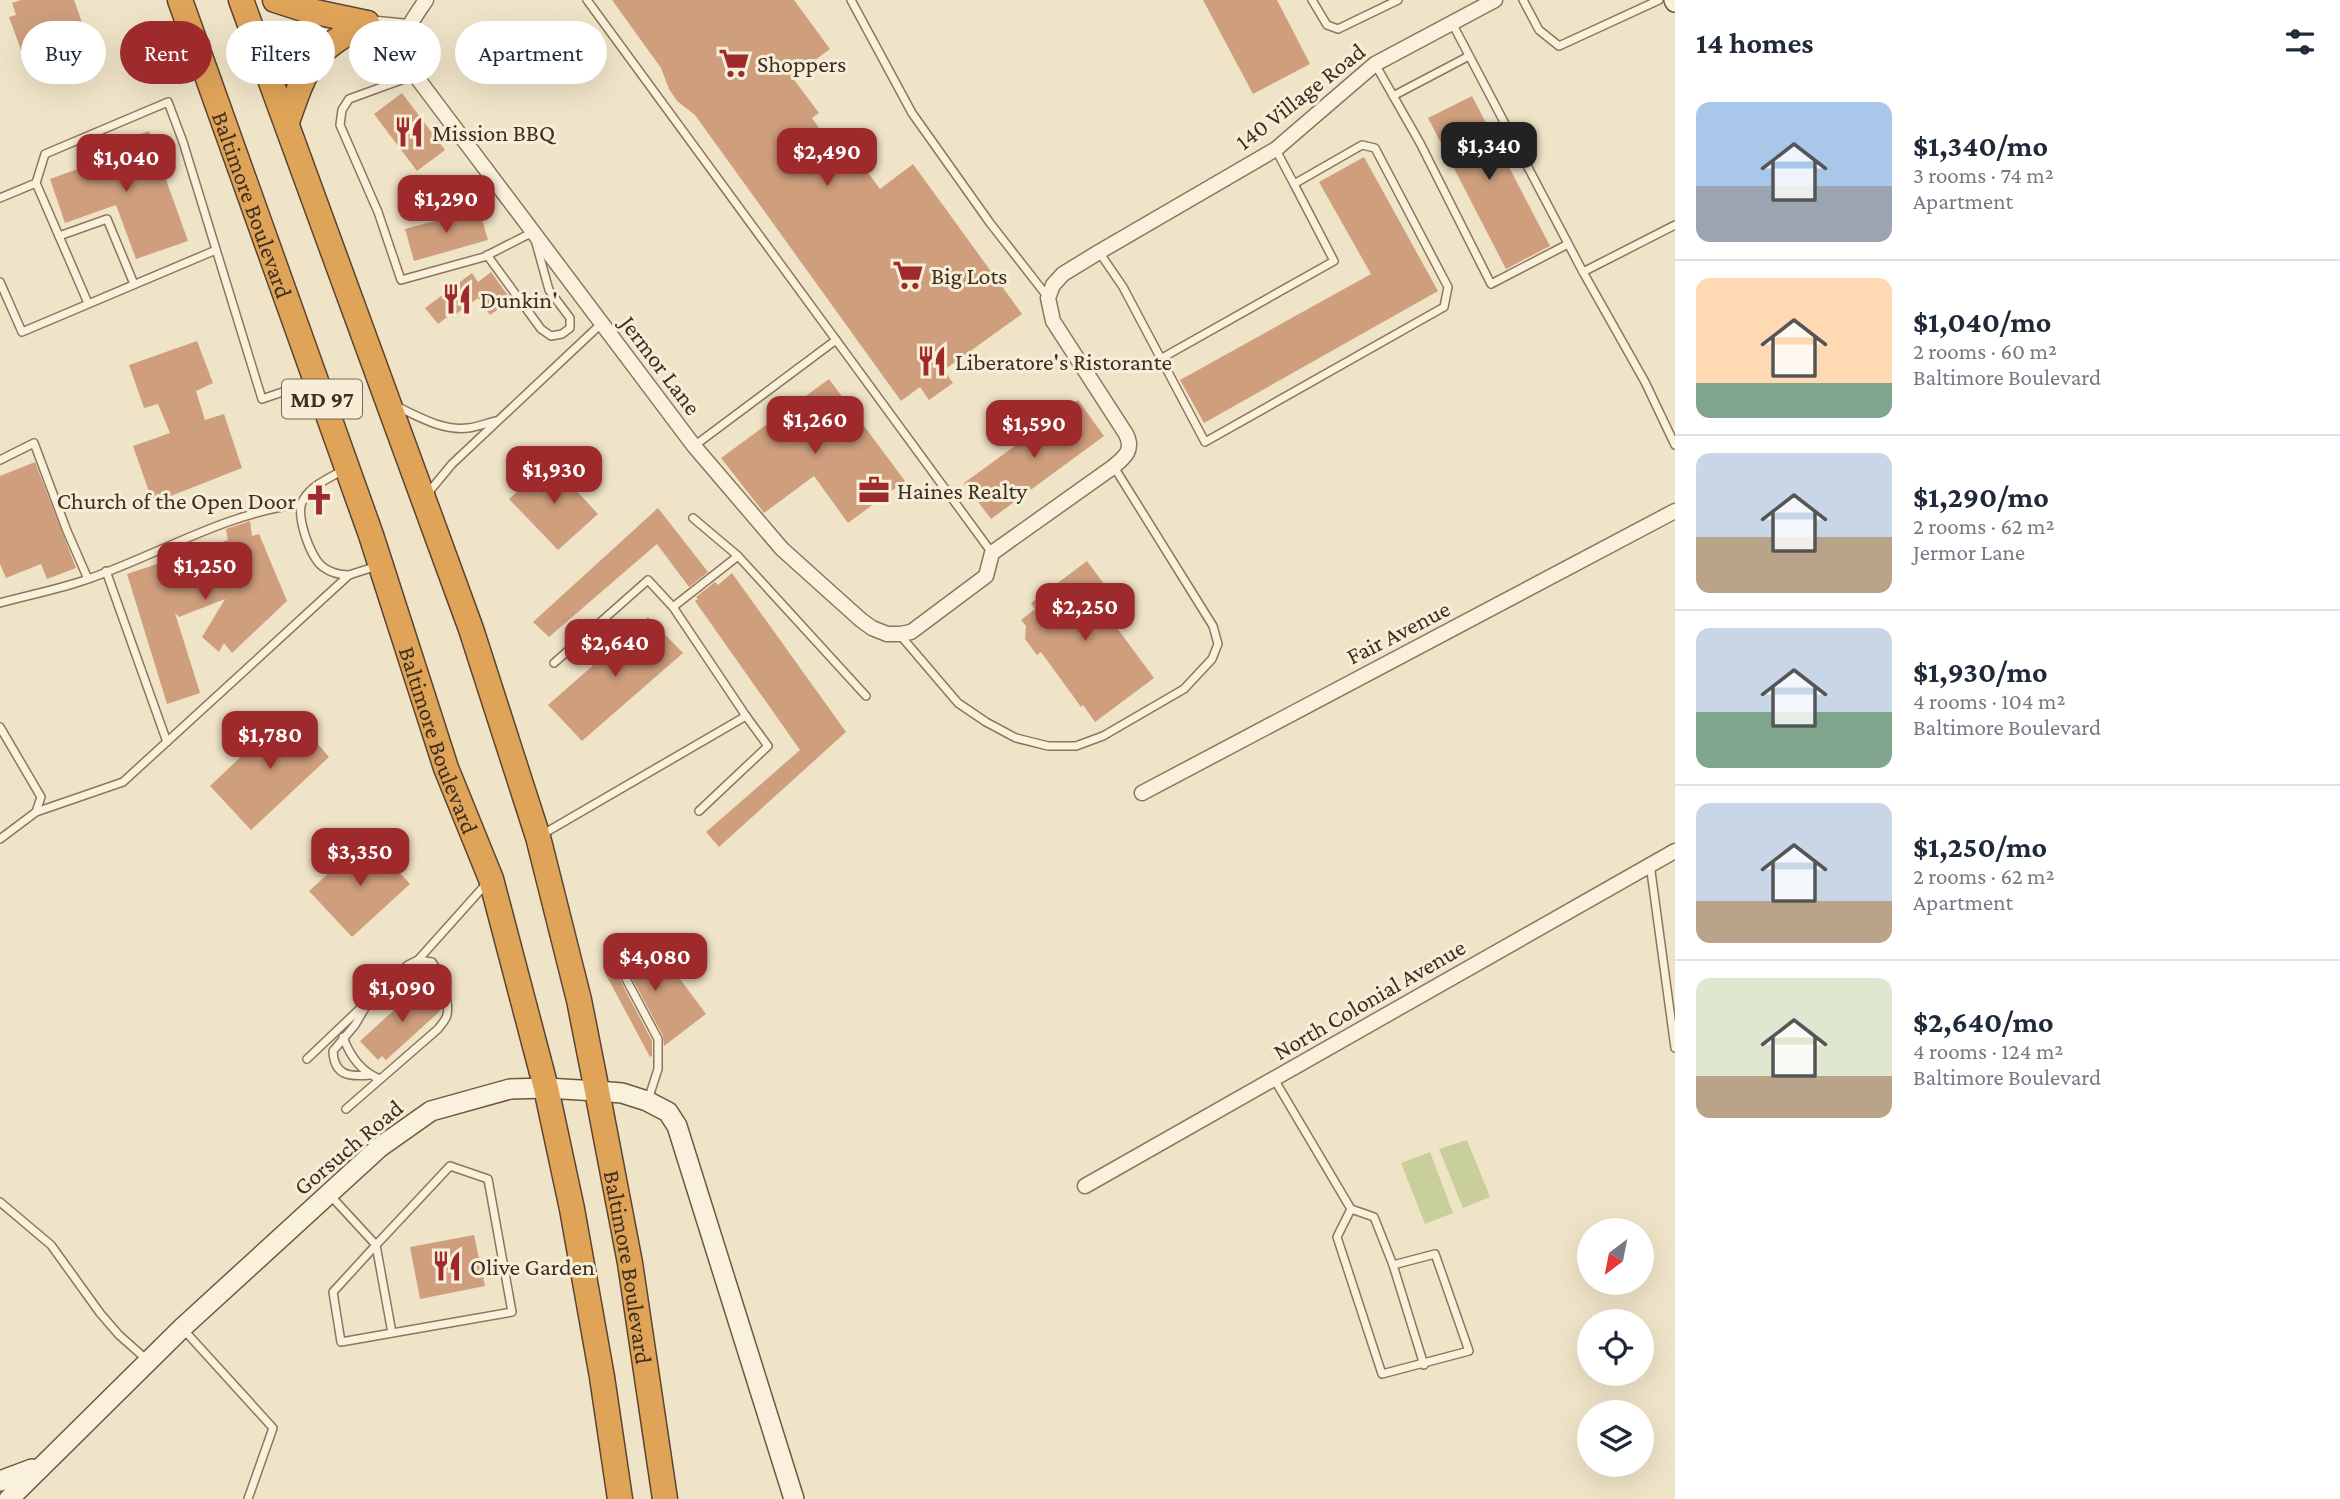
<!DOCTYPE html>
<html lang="en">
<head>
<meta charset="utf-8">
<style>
  body { margin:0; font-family:"Crimson Pro",serif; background:#f2f2f3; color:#1f2937; height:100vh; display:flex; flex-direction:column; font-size:26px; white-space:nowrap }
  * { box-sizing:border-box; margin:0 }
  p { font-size:23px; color:#747a83 }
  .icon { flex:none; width:38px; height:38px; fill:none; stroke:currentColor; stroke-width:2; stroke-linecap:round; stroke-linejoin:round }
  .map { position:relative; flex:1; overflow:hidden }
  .panel { display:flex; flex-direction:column; background:#fff; width:665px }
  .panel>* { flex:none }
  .banner { position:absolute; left:21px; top:21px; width:665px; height:63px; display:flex; gap:14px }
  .needle { width:46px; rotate:212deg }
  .fabs { position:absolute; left:1577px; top:1218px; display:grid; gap:14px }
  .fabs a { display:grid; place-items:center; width:77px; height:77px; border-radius:50%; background:#fff; box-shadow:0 7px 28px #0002; font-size:35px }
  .price { position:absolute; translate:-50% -60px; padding:0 16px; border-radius:14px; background:#9e2a2b; color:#fff; font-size:23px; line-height:46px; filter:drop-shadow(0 2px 4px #0008) }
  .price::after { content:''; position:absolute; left:50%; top:42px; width:21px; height:16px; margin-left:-10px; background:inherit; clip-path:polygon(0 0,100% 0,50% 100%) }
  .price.active { background:#222; color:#fff }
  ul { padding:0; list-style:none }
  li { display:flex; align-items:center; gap:21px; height:175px; padding:0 21px }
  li+li { border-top:2px solid #e0e1e3 }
  li span { display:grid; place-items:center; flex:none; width:196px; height:140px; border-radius:14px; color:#555 }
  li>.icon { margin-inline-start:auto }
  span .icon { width:84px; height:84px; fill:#fffc; stroke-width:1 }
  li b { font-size:30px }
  h2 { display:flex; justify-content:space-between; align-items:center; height:84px; padding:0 21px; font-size:30px }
  .tag { padding:0 24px; border-radius:32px; background:#fff; box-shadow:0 7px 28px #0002; font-size:24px; line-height:63px }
  .tag.active { background:#9e2a2b; color:#fff }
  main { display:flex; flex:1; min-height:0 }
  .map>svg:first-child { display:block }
  .green { fill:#c9cf9b }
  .building { fill:#cf9f7d }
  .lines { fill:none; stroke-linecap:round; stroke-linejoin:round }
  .lane-casing { stroke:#8d765c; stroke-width:10 }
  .street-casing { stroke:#8d765c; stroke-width:17 }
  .secondary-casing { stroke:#6f573f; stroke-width:22 }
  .highway-casing { stroke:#5b4430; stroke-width:27 }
  .lane { stroke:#faf1dc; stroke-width:7 }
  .street { stroke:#faf1dc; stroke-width:14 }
  .secondary { stroke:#faf1dc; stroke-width:19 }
  .highway { stroke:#e0a458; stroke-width:24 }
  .labels { text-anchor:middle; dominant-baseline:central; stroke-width:6; stroke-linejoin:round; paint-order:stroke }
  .shield { fill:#f7eed8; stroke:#756857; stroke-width:2 }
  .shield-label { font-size:23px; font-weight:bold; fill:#3d2e20 }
  .poi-label { font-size:24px; fill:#3d2e20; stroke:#f7eed8; text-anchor:start }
  .street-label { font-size:24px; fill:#3d2e20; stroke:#f7eed8 }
</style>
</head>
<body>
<main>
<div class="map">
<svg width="1675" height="1499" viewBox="0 0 1675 1499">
  <rect width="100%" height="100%" fill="#f0e4c8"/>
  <!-- green -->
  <g class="green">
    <path d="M 1467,1140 L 1490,1197 L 1463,1208 L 1439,1149 Z"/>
    <path d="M 1430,1152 L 1453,1213 L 1425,1224 L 1401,1163 Z"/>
  </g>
  <!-- building -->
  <g class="building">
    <path d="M 21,0 L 74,0 L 88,39 L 25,61 L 9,17 L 16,15 L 12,3 Z"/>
    <path d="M 612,0 L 794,0 L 830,49 L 792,77 L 819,113 L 812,118 L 829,142 L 840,135 L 880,189 L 913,164 L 1022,314 L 944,370 L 953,383 L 929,400 L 920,387 L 901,401 L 695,115 L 677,101 L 669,89 L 661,68 Z"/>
    <path d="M 1203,0 L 1277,0 L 1310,64 L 1253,94 Z"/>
    <path d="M 402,93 L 445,150 L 417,171 L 374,114 Z"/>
    <path d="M 1472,96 L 1550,246 L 1506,269 L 1428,118 Z"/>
    <path d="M 149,131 L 157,152 L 166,158 L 168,165 L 164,174 L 188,241 L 136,259 L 116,205 L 65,223 L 50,179 L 97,162 L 93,151 Z"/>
    <path d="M 1364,157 L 1438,291 L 1204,423 L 1180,380 L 1371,274 L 1319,182 Z"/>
    <path d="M 479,209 L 488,240 L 414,261 L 405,229 Z"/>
    <path d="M 491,272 L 511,300 L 490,315 L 478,298 L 452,317 L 450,315 L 438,324 L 425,308 L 472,273 L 478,282 Z"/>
    <path d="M 197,341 L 213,383 L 196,391 L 205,420 L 224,414 L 242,468 L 153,503 L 133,446 L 170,433 L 158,404 L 144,408 L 129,365 Z"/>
    <path d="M 829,379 L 905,481 L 848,523 L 814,476 L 764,513 L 721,458 Z"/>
    <path d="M 1078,400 L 1104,436 L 991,519 L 964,483 Z"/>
    <path d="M 35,462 L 76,568 L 47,579 L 41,564 L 6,578 L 0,564 L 0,476 Z"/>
    <path d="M 550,462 L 598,514 L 558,550 L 509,499 Z"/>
    <path d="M 658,508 L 708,572 L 689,587 L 657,544 L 549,637 L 533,622 Z"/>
    <path d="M 250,521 L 252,536 L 259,534 L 287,601 L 232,653 L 224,643 L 219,652 L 202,637 L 225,599 L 179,617 L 175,613 L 200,693 L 167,704 L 127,574 L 228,540 L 226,529 Z"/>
    <path d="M 1087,561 L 1112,595 L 1100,605 L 1154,678 L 1095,722 L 1083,705 L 1081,707 L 1041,652 L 1037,655 L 1025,639 L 1026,626 L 1021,620 L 1035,609 L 1031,603 Z"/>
    <path d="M 732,573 L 846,732 L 719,847 L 706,832 L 800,750 L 695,601 L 698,599 L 696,597 L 715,582 L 718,585 Z"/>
    <path d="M 648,617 L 683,653 L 582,741 L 548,705 Z"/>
    <path d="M 289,711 L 329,757 L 251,830 L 210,786 Z"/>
    <path d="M 368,838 L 410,884 L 352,937 L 309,891 Z"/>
    <path d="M 649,937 L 706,1014 L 664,1046 L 663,1036 L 630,974 L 626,971 L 622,972 L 620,980 L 652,1041 L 652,1056 L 650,1057 L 604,971 Z"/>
    <path d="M 423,984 L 439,1001 L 435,1005 L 440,1011 L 386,1060 L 382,1056 L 378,1060 L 360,1041 Z"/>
    <path d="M 474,1235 L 485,1286 L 420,1299 L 410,1247 Z"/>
  </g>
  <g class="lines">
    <!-- lane casing -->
    <g class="lane-casing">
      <g id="lane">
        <path d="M 587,0 L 992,553"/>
        <path d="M 851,0 L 912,113 L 990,223 L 1047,296"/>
        <path d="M 1312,0 L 1327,25 L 1338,29 L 1398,0"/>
        <path d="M 1523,0 L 1539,30 L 1559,46 L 1659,0"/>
        <path d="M 1452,23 L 1583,272 L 1645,382 L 1675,445"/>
        <path d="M 1375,64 L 1420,143 L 1491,284 L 1568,244"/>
        <path d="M 415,75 L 349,99 L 342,110 L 340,125 L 378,212 L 401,280 L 484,257 L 533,232"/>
        <path d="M 1393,96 L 1469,56"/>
        <path d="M 36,183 L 88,303"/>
        <path d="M 0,198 L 36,183 L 45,154 L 168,102 L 183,142 L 262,399 L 312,382"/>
        <path d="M 59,236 L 107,219 L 134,284"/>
        <path d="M 1099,252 L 1123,287 L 1205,442 L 1444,307 L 1448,287 L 1375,148 L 1362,145 L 1294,184 L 1276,150"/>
        <path d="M 487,255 L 541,329 L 551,336 L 562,334 L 570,328 L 570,318 L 549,290 L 536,243"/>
        <path d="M 1583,272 L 1675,225"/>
        <path d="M 0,282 L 22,332 L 216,250"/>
        <path d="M 1162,358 L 1334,261 L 1294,184"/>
        <path d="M 398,407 C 419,417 443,431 468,428 C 477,427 487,423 496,421"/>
        <path d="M 694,446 L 836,340"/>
        <path d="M 0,460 L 34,443 L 67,531 L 88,579"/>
        <path d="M 343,470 C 330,478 311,485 303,500 C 295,515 310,557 323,567 C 331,573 340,575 349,575"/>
        <path d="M 428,493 L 452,464 L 602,323"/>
        <path d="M 693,518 L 738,556"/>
        <path d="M 106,571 L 167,742"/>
        <path d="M 0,603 C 29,595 60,589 88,579 C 160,554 225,513 301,504"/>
        <path d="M 673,607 L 738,556 L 866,696"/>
        <path d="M 900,635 L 958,703 L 986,722 L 1016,738 L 1048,746 L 1076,746 L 1103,736 L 1184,689 L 1212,659 L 1218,644 L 1213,626 L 1114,467"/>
        <path d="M 0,727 L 41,797 L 36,812 L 0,839"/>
        <path d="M 699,811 L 768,746 L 746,716"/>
        <path d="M 36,812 L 123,782 L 349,575 L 377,566"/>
        <path d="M 543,834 L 746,716 L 673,607 L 648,580 L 554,663"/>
        <path d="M 1650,864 L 1675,1048"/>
        <path d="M 625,977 L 658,1039 L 658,1069 L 648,1100"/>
        <path d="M 365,1008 L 355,1025 L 333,1051 C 334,1076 350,1077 370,1075"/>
        <path d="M 343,1037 C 350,1056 361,1072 380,1079"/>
        <path d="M 307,1059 L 388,982 L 408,965 L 418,960 L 486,884"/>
        <path d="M 1274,1079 L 1351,1209 L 1374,1217 L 1393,1265 L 1435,1254 L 1469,1351 L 1382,1374 L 1337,1237 L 1351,1209"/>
        <path d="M 346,1109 L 438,1029 C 441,1025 446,1020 447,1015 C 450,1000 440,973 432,962 L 418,960"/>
        <path d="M 329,1194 L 376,1245 L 450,1166 L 488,1179 L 512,1312 L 341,1342 L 333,1292 L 376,1245 L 392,1333"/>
        <path d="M 0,1202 L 51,1245 L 100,1313 L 119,1335 L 146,1359"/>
        <path d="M 1393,1265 L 1424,1365"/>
        <path d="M 183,1329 L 273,1428 L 248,1499"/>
      </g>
    </g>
    <!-- street casing -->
    <g class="street-casing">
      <g id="street">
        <path d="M 426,0 C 404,33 398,37 415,75 L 694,446 L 782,549 L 861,620 L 872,628 L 887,634 L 900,634 L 911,632 L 986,576 L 992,553 L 1113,467 C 1125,457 1134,450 1126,434 L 1053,321 L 1048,298 L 1053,285 L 1063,274 L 1099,252 L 1276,149 L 1375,64 L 1495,0"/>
        <path d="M 367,23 L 408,27"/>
        <path d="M 1142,793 L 1675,511"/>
        <path d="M 1085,1186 L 1675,851"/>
      </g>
    </g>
    <!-- secondary casing -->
    <g class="secondary-casing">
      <g id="secondary">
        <path d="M 1674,0 L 1675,2"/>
        <path d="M 0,1481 L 32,1469"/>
        <path d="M 9,1499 L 182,1328 L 380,1147 L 431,1111 L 510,1089 L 546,1088 L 597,1091 L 622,1093 L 647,1101 L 668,1112 L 677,1126 L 794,1499"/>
      </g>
    </g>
    <!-- highway casing -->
    <g class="highway-casing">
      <g id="highway">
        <path id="s1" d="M 180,0 L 371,535 L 446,768 L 491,879 L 546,1088 L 572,1209 L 602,1377 L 620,1499"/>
        <path id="s2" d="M 241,0 L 471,629 L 538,837 L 579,1000 L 597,1091 L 630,1263 L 665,1499"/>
        <path d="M 275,0 L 306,10 L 367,23"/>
        <path d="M 287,122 C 307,65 311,51 367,23"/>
      </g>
    </g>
    <!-- lane -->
    <use href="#lane" class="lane"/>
    <!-- street -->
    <use href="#street" class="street"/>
    <!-- secondary -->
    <use href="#secondary" class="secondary"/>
    <!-- highway -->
    <use href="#highway" class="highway"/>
  </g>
  <!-- icons -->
  <defs>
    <g id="supermarket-bare" transform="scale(2.415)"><path d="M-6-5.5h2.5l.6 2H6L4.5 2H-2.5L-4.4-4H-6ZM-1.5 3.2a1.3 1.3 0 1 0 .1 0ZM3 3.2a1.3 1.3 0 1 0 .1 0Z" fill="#9e2a2b" stroke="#f7eed8" stroke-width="2.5" paint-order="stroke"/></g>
    <g id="restaurant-bare" transform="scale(2.415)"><path d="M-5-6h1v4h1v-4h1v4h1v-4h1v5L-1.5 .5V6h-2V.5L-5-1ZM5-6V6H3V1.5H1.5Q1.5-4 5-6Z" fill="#9e2a2b" stroke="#f7eed8" stroke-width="2.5" paint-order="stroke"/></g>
    <g id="office-bare" transform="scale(2.415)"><path d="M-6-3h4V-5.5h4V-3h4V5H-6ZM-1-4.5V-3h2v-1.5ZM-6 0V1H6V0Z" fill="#9e2a2b" stroke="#f7eed8" stroke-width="2.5" paint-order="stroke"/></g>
    <g id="church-bare" transform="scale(2.415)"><path d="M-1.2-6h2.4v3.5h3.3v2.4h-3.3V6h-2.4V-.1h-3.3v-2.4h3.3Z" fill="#9e2a2b" stroke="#f7eed8" stroke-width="2.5" paint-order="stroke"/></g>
  </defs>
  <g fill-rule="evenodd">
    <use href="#supermarket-bare" x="734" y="63"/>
    <use href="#restaurant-bare" x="409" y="132"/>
    <use href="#supermarket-bare" x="908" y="275"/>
    <use href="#restaurant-bare" x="457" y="299"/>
    <use href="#restaurant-bare" x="932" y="361"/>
    <use href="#office-bare" x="874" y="490"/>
    <use href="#church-bare" x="319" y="500"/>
    <use href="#restaurant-bare" x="447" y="1266"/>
  </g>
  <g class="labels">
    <!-- shield labels -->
    <rect class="shield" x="282" y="379.5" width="80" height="39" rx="5"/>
    <g class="shield-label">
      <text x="322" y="399">MD 97</text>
    </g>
    <!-- poi labels -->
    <g class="poi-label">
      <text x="757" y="63">Shoppers</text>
      <text x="432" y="132">Mission BBQ</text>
      <text x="931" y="275">Big Lots</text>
      <text x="480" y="299">Dunkin'</text>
      <text x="955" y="361">Liberatore's Ristorante</text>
      <text x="897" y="490">Haines Realty</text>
      <text x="296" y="500" text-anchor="end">Church of the Open Door</text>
      <text x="470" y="1266">Olive Garden</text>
    </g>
    <!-- street labels -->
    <g class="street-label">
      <text transform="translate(1300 96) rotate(-38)">140 Village Road</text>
      <text stroke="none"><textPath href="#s1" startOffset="217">Baltimore Boulevard</textPath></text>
      <text transform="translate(661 365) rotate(53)">Jermor Lane</text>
      <text transform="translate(1398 632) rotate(-27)">Fair Avenue</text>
      <text stroke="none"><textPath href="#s1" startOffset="784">Baltimore Boulevard</textPath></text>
      <text transform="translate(1369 999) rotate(-30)">North Colonial Avenue</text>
      <text transform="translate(348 1147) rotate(-40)">Gorsuch Road</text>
      <text stroke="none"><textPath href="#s2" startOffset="1328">Baltimore Boulevard</textPath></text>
    </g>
  </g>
</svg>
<div class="fabs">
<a><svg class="needle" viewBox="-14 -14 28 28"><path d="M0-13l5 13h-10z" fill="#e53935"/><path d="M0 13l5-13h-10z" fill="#747a83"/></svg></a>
<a><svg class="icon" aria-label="locate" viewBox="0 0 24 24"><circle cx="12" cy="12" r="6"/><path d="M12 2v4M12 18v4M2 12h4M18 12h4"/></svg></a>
<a><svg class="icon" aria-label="layers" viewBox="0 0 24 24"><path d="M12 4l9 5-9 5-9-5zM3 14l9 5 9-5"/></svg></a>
</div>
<b class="price active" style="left:1489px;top:182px">$1,340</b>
<b class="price" style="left:827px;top:188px">$2,490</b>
<b class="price" style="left:126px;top:194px">$1,040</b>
<b class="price" style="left:446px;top:235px">$1,290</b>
<b class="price" style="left:815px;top:456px">$1,260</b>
<b class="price" style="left:1034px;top:460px">$1,590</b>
<b class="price" style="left:554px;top:506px">$1,930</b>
<b class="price" style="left:205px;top:602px">$1,250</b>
<b class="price" style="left:1085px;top:643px">$2,250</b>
<b class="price" style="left:615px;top:679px">$2,640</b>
<b class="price" style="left:270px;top:771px">$1,780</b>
<b class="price" style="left:360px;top:888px">$3,350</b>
<b class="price" style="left:655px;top:993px">$4,080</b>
<b class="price" style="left:402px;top:1024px">$1,090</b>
<div class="banner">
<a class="tag">Buy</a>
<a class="tag active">Rent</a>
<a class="tag">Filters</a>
<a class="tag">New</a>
<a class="tag">Apartment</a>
</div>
</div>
<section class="panel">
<h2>14 homes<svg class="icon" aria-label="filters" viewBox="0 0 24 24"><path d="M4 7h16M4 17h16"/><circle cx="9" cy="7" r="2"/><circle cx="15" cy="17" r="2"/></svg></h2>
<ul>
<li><span style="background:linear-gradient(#a9c7e8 60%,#9aa5b1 0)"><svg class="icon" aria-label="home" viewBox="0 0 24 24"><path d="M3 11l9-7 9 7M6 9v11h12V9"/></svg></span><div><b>$1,340/mo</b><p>3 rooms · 74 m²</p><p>Apartment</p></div></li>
<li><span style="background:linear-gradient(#ffd9b3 75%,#7fa58c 0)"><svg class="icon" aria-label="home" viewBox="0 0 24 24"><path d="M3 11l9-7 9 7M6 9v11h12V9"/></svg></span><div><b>$1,040/mo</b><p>2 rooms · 60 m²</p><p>Baltimore Boulevard</p></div></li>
<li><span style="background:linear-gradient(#c9d6e8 60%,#b9a48a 0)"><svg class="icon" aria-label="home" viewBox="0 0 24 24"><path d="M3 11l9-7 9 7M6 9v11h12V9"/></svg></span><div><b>$1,290/mo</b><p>2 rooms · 62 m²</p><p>Jermor Lane</p></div></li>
<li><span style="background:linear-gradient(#c9d6e8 60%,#7fa58c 0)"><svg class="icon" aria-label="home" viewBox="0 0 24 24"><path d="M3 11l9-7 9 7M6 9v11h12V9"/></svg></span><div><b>$1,930/mo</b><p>4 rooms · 104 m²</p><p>Baltimore Boulevard</p></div></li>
<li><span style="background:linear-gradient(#c9d6e8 70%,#b9a48a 0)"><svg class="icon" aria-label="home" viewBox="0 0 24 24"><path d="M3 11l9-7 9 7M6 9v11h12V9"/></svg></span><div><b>$1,250/mo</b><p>2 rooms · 62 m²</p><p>Apartment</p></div></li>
<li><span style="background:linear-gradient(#dfe7d0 70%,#b9a48a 0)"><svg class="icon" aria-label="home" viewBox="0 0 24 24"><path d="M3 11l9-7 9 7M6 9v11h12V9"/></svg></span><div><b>$2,640/mo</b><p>4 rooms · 124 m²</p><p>Baltimore Boulevard</p></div></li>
</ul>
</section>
</main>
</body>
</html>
